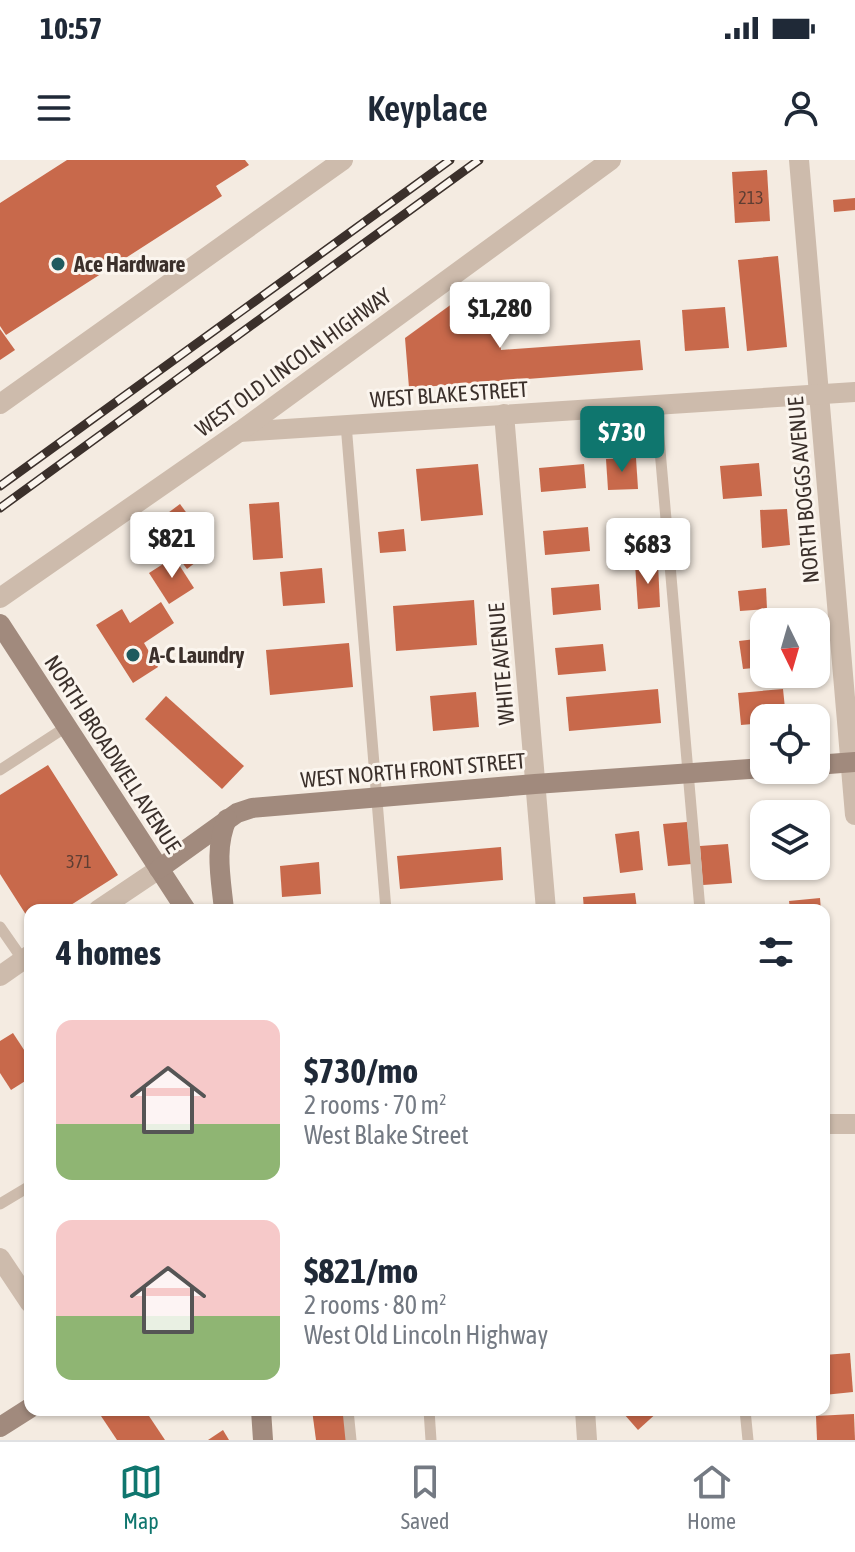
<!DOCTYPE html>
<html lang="en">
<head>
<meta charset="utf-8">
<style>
  body { margin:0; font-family:"Asap Condensed",sans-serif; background:#f6f6f7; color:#1f2937; height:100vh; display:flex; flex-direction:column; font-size:30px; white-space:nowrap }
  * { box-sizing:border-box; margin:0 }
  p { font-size:26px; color:#747a83 }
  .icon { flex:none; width:44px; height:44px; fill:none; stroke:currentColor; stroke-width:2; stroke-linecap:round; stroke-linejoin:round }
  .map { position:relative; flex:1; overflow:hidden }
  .sheet { position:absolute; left:24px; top:744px; width:806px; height:512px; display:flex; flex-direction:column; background:#fff; border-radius:16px; box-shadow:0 2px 6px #0004 }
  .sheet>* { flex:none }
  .needle { width:52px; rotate:175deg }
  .buttons { position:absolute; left:750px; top:448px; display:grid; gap:16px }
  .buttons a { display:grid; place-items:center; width:80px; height:80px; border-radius:16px; background:#fff; box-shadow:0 2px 6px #0004; font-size:40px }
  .price { position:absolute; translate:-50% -68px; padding:0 18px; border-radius:8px; background:#fff; color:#222; font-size:26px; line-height:52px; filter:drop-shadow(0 2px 4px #0008) }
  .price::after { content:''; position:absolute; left:50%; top:48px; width:24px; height:18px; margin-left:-12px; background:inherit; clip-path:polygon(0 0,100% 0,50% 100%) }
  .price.active { background:#0f766e; color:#fff }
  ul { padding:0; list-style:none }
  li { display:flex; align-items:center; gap:24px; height:200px; padding:0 32px }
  li span { display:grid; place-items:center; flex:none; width:224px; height:160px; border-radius:16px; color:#555 }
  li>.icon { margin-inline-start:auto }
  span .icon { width:96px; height:96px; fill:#fffc; stroke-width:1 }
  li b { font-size:34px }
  h2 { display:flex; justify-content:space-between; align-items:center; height:96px; padding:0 32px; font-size:34px }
  .status { display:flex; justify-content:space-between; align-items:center; height:56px; padding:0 40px; background:#fff; direction:ltr }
  .status svg { height:22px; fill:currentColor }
  header { display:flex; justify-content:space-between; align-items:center; height:104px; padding:0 32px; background:#fff; font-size:36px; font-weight:600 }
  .tabs { display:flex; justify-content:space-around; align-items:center; height:112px; border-top:2px solid #e0e1e3; background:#fff; font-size:22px; color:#747a83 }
  .tabs a { display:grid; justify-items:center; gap:4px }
  .tabs .active { color:#0f766e }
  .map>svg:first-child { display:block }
  .building { fill:#c8694b }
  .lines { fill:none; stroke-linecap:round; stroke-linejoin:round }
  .lane { stroke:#cdbbac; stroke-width:11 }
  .street { stroke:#cdbbac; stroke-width:20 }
  .secondary { stroke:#a18a7d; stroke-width:20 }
  .rail-casing { stroke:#3b302b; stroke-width:9 }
  .rail { stroke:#fbf5ee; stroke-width:6; stroke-dasharray:18; stroke-linecap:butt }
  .poi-dot { fill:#1f5a5e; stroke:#fbf5ee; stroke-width:3 }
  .labels { text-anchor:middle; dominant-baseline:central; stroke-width:6; stroke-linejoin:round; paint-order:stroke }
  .number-label { font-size:18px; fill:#5e3e33 }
  .poi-label { font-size:22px; font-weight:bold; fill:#3b302b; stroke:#fbf5ee; text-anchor:start }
  .street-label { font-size:22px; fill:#3b302b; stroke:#fbf5ee }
</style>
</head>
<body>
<div class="status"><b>10:57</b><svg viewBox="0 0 49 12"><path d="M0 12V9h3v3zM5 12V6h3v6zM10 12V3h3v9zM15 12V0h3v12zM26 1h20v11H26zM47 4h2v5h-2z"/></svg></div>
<header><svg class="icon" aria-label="menu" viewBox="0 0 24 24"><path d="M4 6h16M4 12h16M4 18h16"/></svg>Keyplace<svg class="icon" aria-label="person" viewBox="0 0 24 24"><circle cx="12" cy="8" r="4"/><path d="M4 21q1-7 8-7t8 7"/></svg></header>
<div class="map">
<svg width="855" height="1280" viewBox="0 0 855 1280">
  <rect width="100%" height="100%" fill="#f4ebe1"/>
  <!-- building -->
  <g class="building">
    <path d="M 67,0 L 245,0 L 249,5 L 216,26 L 222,36 L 6,175 L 0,166 L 0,43 Z"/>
    <path d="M 767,10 L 770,61 L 735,63 L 732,12 Z"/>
    <path d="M 855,38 L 855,50 L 834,52 L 833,40 Z"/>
    <path d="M 778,96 L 787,187 L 747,191 L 738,100 Z"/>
    <path d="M 482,122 L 497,130 L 501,190 L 640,180 L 643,210 L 409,228 L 405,178 Z"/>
    <path d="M 725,147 L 729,188 L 685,191 L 682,150 Z"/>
    <path d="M 0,169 L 15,190 L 0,200 Z"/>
    <path d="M 636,298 L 638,329 L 608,330 L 606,299 Z"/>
    <path d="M 759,303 L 762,336 L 723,339 L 720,306 Z"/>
    <path d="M 478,304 L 483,355 L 421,361 L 416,309 Z"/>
    <path d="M 584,304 L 586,328 L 541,332 L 539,308 Z"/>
    <path d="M 279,342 L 283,398 L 253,400 L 249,344 Z"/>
    <path d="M 180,344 L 213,389 L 187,409 L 153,364 Z"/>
    <path d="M 787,349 L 790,385 L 762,388 L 760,350 Z"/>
    <path d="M 588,367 L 590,391 L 545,395 L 543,371 Z"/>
    <path d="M 404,369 L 406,391 L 380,393 L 378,372 Z"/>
    <path d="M 174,397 L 194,428 L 169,444 L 149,413 Z"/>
    <path d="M 658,403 L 660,447 L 638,449 L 635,404 Z"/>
    <path d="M 322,408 L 325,443 L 283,446 L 280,412 Z"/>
    <path d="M 599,424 L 601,450 L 553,455 L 551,428 Z"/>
    <path d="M 766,428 L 767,449 L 740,451 L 738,431 Z"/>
    <path d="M 474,440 L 477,485 L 396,491 L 393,446 Z"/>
    <path d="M 161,442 L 174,463 L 144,483 L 158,507 L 133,523 L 96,465 L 122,449 L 130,463 Z"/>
    <path d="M 764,478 L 764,507 L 743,509 L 739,481 Z"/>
    <path d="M 349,483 L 353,527 L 270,535 L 266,490 Z"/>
    <path d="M 603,484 L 606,511 L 558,515 L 555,488 Z"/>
    <path d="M 658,529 L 661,563 L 569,571 L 566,537 Z"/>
    <path d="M 783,529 L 786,558 L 764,558 L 764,563 L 741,565 L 738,533 Z"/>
    <path d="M 476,532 L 479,567 L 433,571 L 430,536 Z"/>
    <path d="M 166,536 L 244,606 L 222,629 L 145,559 Z"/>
    <path d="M 48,605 L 118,715 L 63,750 L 30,750 L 30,761 L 0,714 L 0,635 Z"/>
    <path d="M 687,662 L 692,704 L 668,706 L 663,664 Z"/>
    <path d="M 639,671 L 643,710 L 620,713 L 615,674 Z"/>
    <path d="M 728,684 L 732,723 L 703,725 L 700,686 Z"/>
    <path d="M 501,687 L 503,720 L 400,729 L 397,696 Z"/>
    <path d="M 319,702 L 321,734 L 282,737 L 280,706 Z"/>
    <path d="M 784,706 L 814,706 L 814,708 L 785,711 Z"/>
    <path d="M 635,733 L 637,749 L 584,750 L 583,737 Z"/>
    <path d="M 820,738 L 821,750 L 790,750 L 789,741 Z"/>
    <path d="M 824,819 L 826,819 L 829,853 L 824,853 Z"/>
    <path d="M 13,873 L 30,899 L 30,918 L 11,930 L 0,913 L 0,881 Z"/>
    <path d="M 850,1193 L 853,1232 L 824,1235 L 824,1195 Z"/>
    <path d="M 97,1250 L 145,1250 L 165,1280 L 117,1280 Z"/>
    <path d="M 312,1250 L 344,1250 L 347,1280 L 316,1280 Z"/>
    <path d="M 628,1250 L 660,1250 L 638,1270 L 624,1254 Z"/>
    <path d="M 854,1254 L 855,1280 L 817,1280 L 816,1256 Z"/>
    <path d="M 223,1270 L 229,1280 L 208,1280 Z"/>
  </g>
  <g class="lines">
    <!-- lane -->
    <g class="lane">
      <path d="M 656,244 L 700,750"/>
      <path d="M 346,264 L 386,750"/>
      <path d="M 0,610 L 66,567"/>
      <path d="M 0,767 L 23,800"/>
      <path d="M 0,1044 L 30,1026"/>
      <path d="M 348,1250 L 351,1280"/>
      <path d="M 429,1250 L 431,1280"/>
      <path d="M 745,1250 L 748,1280"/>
    </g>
    <!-- street -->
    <g class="street">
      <path d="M 799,0 L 855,655"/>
      <path d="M 0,244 L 343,0"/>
      <path d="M 504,254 L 546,750"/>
      <path d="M 239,272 L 855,232"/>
      <path d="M 0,438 L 239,272 L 611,0"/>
      <path d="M 98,750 L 159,709"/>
      <path d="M 0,816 L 30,795"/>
      <path d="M 824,964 L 855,964"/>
      <path d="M 0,1098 L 30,1143"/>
      <path d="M 585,1250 L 587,1280"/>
    </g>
    <!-- secondary -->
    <g class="secondary">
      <path d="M 0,464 L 186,750"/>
      <path d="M 816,605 L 855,602"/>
      <path d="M 159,709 L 237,653 L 252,648 L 535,624 L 764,608"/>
      <path d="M 224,750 C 221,719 214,688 227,659"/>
      <path d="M 261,1250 L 263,1280"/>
      <path d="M 0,1267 L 30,1248"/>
    </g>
    <!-- rail casing -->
    <g class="rail-casing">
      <g id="rail">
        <path d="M 0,326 L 450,0"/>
        <path d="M 0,348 L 479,0"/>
      </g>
    </g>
    <!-- rail -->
    <use href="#rail" class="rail"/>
  </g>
  <!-- markers -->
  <g class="poi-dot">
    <circle cx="58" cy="104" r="8"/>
    <circle cx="133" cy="495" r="8"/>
  </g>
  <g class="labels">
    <!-- number labels -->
    <g class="number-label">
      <text x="751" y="37">213</text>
      <text x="79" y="701">371</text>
    </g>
    <!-- poi labels -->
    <g class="poi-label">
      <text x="74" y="104">Ace Hardware</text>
      <text x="149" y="495">A-C Laundry</text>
    </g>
    <!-- street labels -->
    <g class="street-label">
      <text transform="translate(293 202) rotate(-36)">WEST OLD LINCOLN HIGHWAY</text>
      <text transform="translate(449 234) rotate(-4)">WEST BLAKE STREET</text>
      <text transform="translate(803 330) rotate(-95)">NORTH BOGGS AVENUE</text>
      <text transform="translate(501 504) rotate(-95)">WHITE AVENUE</text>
      <text transform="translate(113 594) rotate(57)">NORTH BROADWELL AVENUE</text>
      <text transform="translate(413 610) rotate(-5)">WEST NORTH FRONT STREET</text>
    </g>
  </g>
</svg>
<div class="buttons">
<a><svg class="needle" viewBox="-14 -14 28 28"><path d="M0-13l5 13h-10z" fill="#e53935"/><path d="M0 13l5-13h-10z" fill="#747a83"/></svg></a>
<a><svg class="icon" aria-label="locate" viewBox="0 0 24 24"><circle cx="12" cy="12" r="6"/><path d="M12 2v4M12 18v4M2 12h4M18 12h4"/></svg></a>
<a><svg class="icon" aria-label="layers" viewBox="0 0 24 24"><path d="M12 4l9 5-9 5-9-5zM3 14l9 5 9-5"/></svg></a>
</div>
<b class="price" style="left:500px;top:190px">$1,280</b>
<b class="price active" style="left:622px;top:314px">$730</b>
<b class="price" style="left:172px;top:420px">$821</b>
<b class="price" style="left:648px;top:426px">$683</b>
<section class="sheet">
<h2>4 homes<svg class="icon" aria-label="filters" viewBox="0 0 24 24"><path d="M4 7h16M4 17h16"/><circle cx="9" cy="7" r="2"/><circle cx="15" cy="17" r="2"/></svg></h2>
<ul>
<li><span style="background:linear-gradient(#f6c9c9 65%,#8fb573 0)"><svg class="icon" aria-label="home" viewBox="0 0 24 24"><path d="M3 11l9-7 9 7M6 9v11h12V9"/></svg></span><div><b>$730/mo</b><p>2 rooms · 70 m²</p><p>West Blake Street</p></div></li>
<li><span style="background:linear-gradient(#f6c9c9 60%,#8fb573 0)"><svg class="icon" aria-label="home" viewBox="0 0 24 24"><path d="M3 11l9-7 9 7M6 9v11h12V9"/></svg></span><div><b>$821/mo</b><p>2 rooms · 80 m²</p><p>West Old Lincoln Highway</p></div></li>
</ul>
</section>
</div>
<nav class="tabs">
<a class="active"><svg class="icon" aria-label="map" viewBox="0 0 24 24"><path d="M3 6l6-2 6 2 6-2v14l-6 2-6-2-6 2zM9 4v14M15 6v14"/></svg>Map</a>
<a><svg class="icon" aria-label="saved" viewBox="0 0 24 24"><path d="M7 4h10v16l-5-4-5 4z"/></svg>Saved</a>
<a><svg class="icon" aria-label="home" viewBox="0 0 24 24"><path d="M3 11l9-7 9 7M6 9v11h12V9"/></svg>Home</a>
</nav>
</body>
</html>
